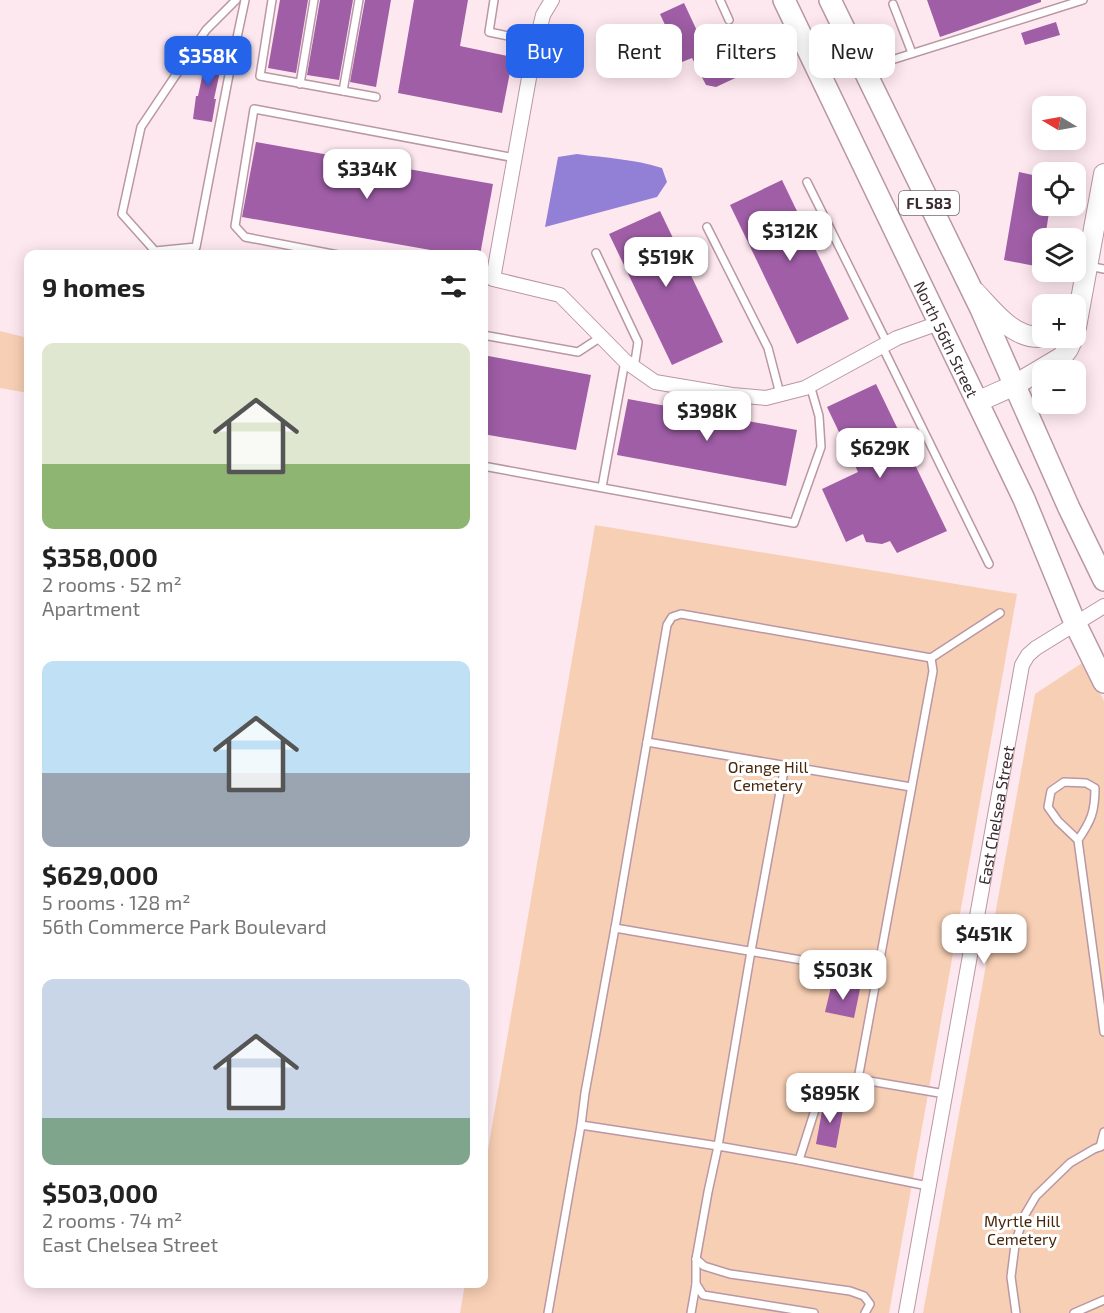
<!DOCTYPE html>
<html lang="en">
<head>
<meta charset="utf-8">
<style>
  body { margin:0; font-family:"Exo 2",sans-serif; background:#f6f6f6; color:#222; height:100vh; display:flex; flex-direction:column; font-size:22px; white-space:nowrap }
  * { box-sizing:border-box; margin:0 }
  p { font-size:20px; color:#767676 }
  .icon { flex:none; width:33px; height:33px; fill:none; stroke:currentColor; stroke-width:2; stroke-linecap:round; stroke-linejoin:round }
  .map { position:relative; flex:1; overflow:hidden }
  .panel { position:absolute; left:24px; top:250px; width:464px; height:1038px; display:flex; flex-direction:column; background:#fff; border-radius:12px; box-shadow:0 3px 15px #0003 }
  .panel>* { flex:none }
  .top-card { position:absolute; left:506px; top:24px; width:508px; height:54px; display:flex; gap:12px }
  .needle { width:39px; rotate:280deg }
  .buttons { position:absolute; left:1032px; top:96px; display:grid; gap:12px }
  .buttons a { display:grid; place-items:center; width:54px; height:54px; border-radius:12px; background:#fff; box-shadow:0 3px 15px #0003; font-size:30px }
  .price { position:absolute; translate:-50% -51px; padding:0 14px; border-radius:12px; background:#fff; color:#222; font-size:20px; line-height:39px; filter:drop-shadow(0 2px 3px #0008) }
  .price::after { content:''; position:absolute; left:50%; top:36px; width:18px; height:14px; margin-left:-9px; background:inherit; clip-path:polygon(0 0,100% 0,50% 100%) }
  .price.current { background:#2563eb; color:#fff }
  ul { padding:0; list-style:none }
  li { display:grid; align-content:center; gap:12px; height:318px; padding:0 18px }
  li span { display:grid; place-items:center; height:186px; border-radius:12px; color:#555 }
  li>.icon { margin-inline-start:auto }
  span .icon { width:108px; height:108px; fill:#fffc; stroke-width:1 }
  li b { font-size:26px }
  h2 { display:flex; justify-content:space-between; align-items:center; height:72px; padding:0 18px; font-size:26px }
  .pill { padding:0 21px; border-radius:12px; background:#fff; box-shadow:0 3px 15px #0003; font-size:21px; line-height:54px }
  .pill.current { background:#2563eb; color:#fff }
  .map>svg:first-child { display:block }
  .green { fill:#f7cfb4 }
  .water { fill:#9280d7 }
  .building { fill:#9f5ea6 }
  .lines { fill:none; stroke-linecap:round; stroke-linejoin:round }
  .lane-casing { stroke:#b997a4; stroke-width:10 }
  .street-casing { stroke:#b997a4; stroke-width:16 }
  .secondary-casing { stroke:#b997a4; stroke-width:22 }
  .primary-casing { stroke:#b997a4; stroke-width:24 }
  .lane { stroke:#fff; stroke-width:7 }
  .street { stroke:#fff; stroke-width:14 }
  .secondary { stroke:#fff; stroke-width:20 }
  .primary { stroke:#fff; stroke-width:21 }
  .labels { text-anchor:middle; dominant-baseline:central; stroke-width:6; stroke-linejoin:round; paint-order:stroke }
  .shield { fill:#fff; stroke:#746b6e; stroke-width:1.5 }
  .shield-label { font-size:15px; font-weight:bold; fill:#392b30 }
  .street-label { font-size:16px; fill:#392b30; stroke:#fff }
  .park-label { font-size:16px; fill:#48260b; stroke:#fff }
</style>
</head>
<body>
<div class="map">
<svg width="1104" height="1313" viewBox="0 0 1104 1313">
  <rect width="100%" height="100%" fill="#fee8f0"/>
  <!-- green -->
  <g class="green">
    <path d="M 0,331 L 28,338 L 28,393 L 0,388 Z"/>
    <path d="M 595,525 L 1017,594 L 889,1313 L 460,1313 L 465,1284 L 483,1284 L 483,1179 Z"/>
    <path d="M 1085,661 L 1104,701 L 1104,1313 L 923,1313 L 1035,694 Z"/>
  </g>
  <!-- water -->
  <path class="water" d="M 577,154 C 606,158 634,159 662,168 L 667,182 L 657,197 L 545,227 L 558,157 Z"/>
  <!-- building -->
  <g class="building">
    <path d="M 280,0 L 308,0 L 296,73 L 268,68 Z"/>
    <path d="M 320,0 L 353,0 L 339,80 L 307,75 Z"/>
    <path d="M 365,0 L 391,0 L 376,87 L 350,82 Z"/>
    <path d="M 414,0 L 468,0 L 460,46 L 513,57 L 502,113 L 398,93 Z"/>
    <path d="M 927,0 L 1041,0 L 1041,2 L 940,37 Z"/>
    <path d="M 684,3 L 706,50 L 744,33 L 759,67 L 716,87 L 706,85 L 692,58 L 682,62 L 660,14 Z"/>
    <path d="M 1056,22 L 1060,35 L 1025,45 L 1021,33 Z"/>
    <path d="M 208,49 L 224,53 L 214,99 L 216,99 L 212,122 L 193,119 L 196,96 L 198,96 Z"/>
    <path d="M 256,142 L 493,184 L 480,255 L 459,255 L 242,217 Z"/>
    <path d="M 1019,172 L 1042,177 L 1042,206 L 1050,206 L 1045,238 L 1042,238 L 1042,259 L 1037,257 L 1035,266 L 1004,260 Z"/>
    <path d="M 782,180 L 849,319 L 797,344 L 730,205 Z"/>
    <path d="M 660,211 L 723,342 L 672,365 L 609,234 Z"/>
    <path d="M 483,355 L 591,375 L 576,450 L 483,434 Z"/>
    <path d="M 876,384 L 947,531 L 897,553 L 890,541 L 882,544 L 866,542 L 863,534 L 846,542 L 822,489 L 858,472 L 827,407 Z"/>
    <path d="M 628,399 L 797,430 L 786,486 L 617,455 Z"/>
    <path d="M 832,983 L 860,989 L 854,1018 L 825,1012 Z"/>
    <path d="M 824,1100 L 844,1104 L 836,1148 L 816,1144 Z"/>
  </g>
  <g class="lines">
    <!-- lane casing -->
    <g class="lane-casing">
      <g id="lane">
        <path d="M 236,0 L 206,30 L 141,127 L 122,214 L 155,251 L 196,247 L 228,80 L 245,0"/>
        <path d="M 272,0 L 260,76 L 343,91 L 359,0"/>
        <path d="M 494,0 L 489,32 L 537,42"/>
        <path d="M 720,0 L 729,20"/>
        <path d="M 893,4 L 912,53"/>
        <path d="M 866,68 L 1083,0"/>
        <path d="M 300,84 L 314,0"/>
        <path d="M 343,91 L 376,97"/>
        <path d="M 807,182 L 887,343"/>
        <path d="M 707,227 L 768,348 L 780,394"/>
        <path d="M 596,253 L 638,342 L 634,368"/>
        <path d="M 338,255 L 245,237 L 235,226 L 254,109 L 515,158"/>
        <path d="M 1089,266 L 1104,269"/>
        <path d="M 483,335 L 578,352 L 601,337"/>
        <path d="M 882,346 L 989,564"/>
        <path d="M 483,466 L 794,523 L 821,447 L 819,416 L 810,385"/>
        <path d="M 602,487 L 625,361"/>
        <path d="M 647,742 L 911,787"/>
        <path d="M 1078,840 C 1091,821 1095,812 1095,788 L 1086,783 L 1064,782 L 1051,791 L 1048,807 L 1058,821 L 1078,840 L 1104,1032"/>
        <path d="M 615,928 L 877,973"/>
        <path d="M 858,1079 L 933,671 L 931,658"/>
        <path d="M 581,1125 L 585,1093 L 615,928 L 667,625 L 672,617 L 681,614 L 931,658 L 1000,613"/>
        <path d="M 1100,1147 L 1104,1132"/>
        <path d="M 799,1160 L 718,1146 L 708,1192 L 696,1259 L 696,1284 L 703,1295 L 814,1313"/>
        <path d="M 928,1186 L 799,1160 L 820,1094 L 837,1082 L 858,1079 L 945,1094"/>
        <path d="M 696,1259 L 704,1266 L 730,1274 L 850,1291 L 864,1296 L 870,1304 L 865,1313"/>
        <path d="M 548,1313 L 581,1125 L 718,1146 L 751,951 L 785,765"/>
        <path d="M 691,1313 L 696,1284"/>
        <path d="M 1016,1313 L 1011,1277 L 1015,1245 L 1023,1218 L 1036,1196 L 1070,1163 L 1094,1149 L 1104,1145"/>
        <path d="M 1074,1313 L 1104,1300"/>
      </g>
    </g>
    <!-- street casing -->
    <g class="street-casing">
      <g id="street">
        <path d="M 552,0 L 543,15 L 532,61 L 493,279 L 560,295 L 625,361 L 655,382 L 732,395 L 766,398 L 805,388 L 897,338 L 939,323"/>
        <path id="s1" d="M 906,1313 L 1022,665 L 1028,655 L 1036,648 L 1104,606"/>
      </g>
    </g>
    <!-- secondary casing -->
    <g class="secondary-casing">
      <g id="secondary">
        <path d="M 975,292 C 993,311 1013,339 1042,337"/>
        <path d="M 1076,327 L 1104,174"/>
        <path d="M 977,402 L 1015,385 L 1062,357 L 1068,349 L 1073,338"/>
      </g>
    </g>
    <!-- primary casing -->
    <g class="primary-casing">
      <g id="primary">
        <path id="s2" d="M 784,0 L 1024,499 L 1075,623 L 1104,682"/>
        <path d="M 830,0 L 981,309 L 1069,508 L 1104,580"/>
      </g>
    </g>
    <!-- lane -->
    <use href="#lane" class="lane"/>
    <!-- street -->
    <use href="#street" class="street"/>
    <!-- secondary -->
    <use href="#secondary" class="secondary"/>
    <!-- primary -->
    <use href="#primary" class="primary"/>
  </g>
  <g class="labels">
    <!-- shield labels -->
    <rect class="shield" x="899" y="191" width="60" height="24" rx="4.5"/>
    <g class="shield-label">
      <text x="929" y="203">FL 583</text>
    </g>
    <!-- street labels -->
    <g class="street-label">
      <text stroke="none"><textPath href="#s2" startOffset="376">North 56th Street</textPath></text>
      <text stroke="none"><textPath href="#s1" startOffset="506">East Chelsea Street</textPath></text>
    </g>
    <!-- park labels -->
    <g class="park-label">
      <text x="768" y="766">Orange Hill<tspan x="768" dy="18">Cemetery</tspan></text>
      <text x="1022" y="1220">Myrtle Hill<tspan x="1022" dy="18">Cemetery</tspan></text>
    </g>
  </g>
</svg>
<div class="buttons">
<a><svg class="needle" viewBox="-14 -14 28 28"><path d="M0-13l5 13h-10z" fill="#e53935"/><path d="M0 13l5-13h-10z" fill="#767676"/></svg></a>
<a><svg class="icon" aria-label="locate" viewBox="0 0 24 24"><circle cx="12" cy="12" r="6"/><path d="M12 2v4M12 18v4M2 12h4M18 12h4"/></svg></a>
<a><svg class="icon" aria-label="layers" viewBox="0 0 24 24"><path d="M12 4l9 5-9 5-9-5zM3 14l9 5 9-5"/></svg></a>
<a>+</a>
<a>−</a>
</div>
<b class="price current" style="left:208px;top:87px">$358K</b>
<b class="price" style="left:367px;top:200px">$334K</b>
<b class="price" style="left:790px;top:262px">$312K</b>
<b class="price" style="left:666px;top:288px">$519K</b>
<b class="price" style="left:707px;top:442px">$398K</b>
<b class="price" style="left:880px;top:479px">$629K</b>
<b class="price" style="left:984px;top:965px">$451K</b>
<b class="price" style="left:843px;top:1001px">$503K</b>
<b class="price" style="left:830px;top:1124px">$895K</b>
<div class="top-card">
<a class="pill current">Buy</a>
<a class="pill">Rent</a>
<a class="pill">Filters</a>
<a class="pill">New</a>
</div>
<section class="panel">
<h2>9 homes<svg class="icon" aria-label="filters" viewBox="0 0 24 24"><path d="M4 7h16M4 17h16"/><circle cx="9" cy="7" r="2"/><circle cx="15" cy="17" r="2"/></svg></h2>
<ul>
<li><span style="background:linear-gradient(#dfe7d0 65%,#8fb573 0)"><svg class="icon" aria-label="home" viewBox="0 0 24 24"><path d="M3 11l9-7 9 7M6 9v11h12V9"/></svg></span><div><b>$358,000</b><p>2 rooms · 52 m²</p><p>Apartment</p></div></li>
<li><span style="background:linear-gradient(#bfe0f5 60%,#9aa5b1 0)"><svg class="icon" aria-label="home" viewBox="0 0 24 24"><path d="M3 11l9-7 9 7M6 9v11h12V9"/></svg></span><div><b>$629,000</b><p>5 rooms · 128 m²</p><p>56th Commerce Park Boulevard</p></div></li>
<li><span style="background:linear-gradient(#c9d6e8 75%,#7fa58c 0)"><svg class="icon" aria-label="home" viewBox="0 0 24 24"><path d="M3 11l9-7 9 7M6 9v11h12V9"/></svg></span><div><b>$503,000</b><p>2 rooms · 74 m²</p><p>East Chelsea Street</p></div></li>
</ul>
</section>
</div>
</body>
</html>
